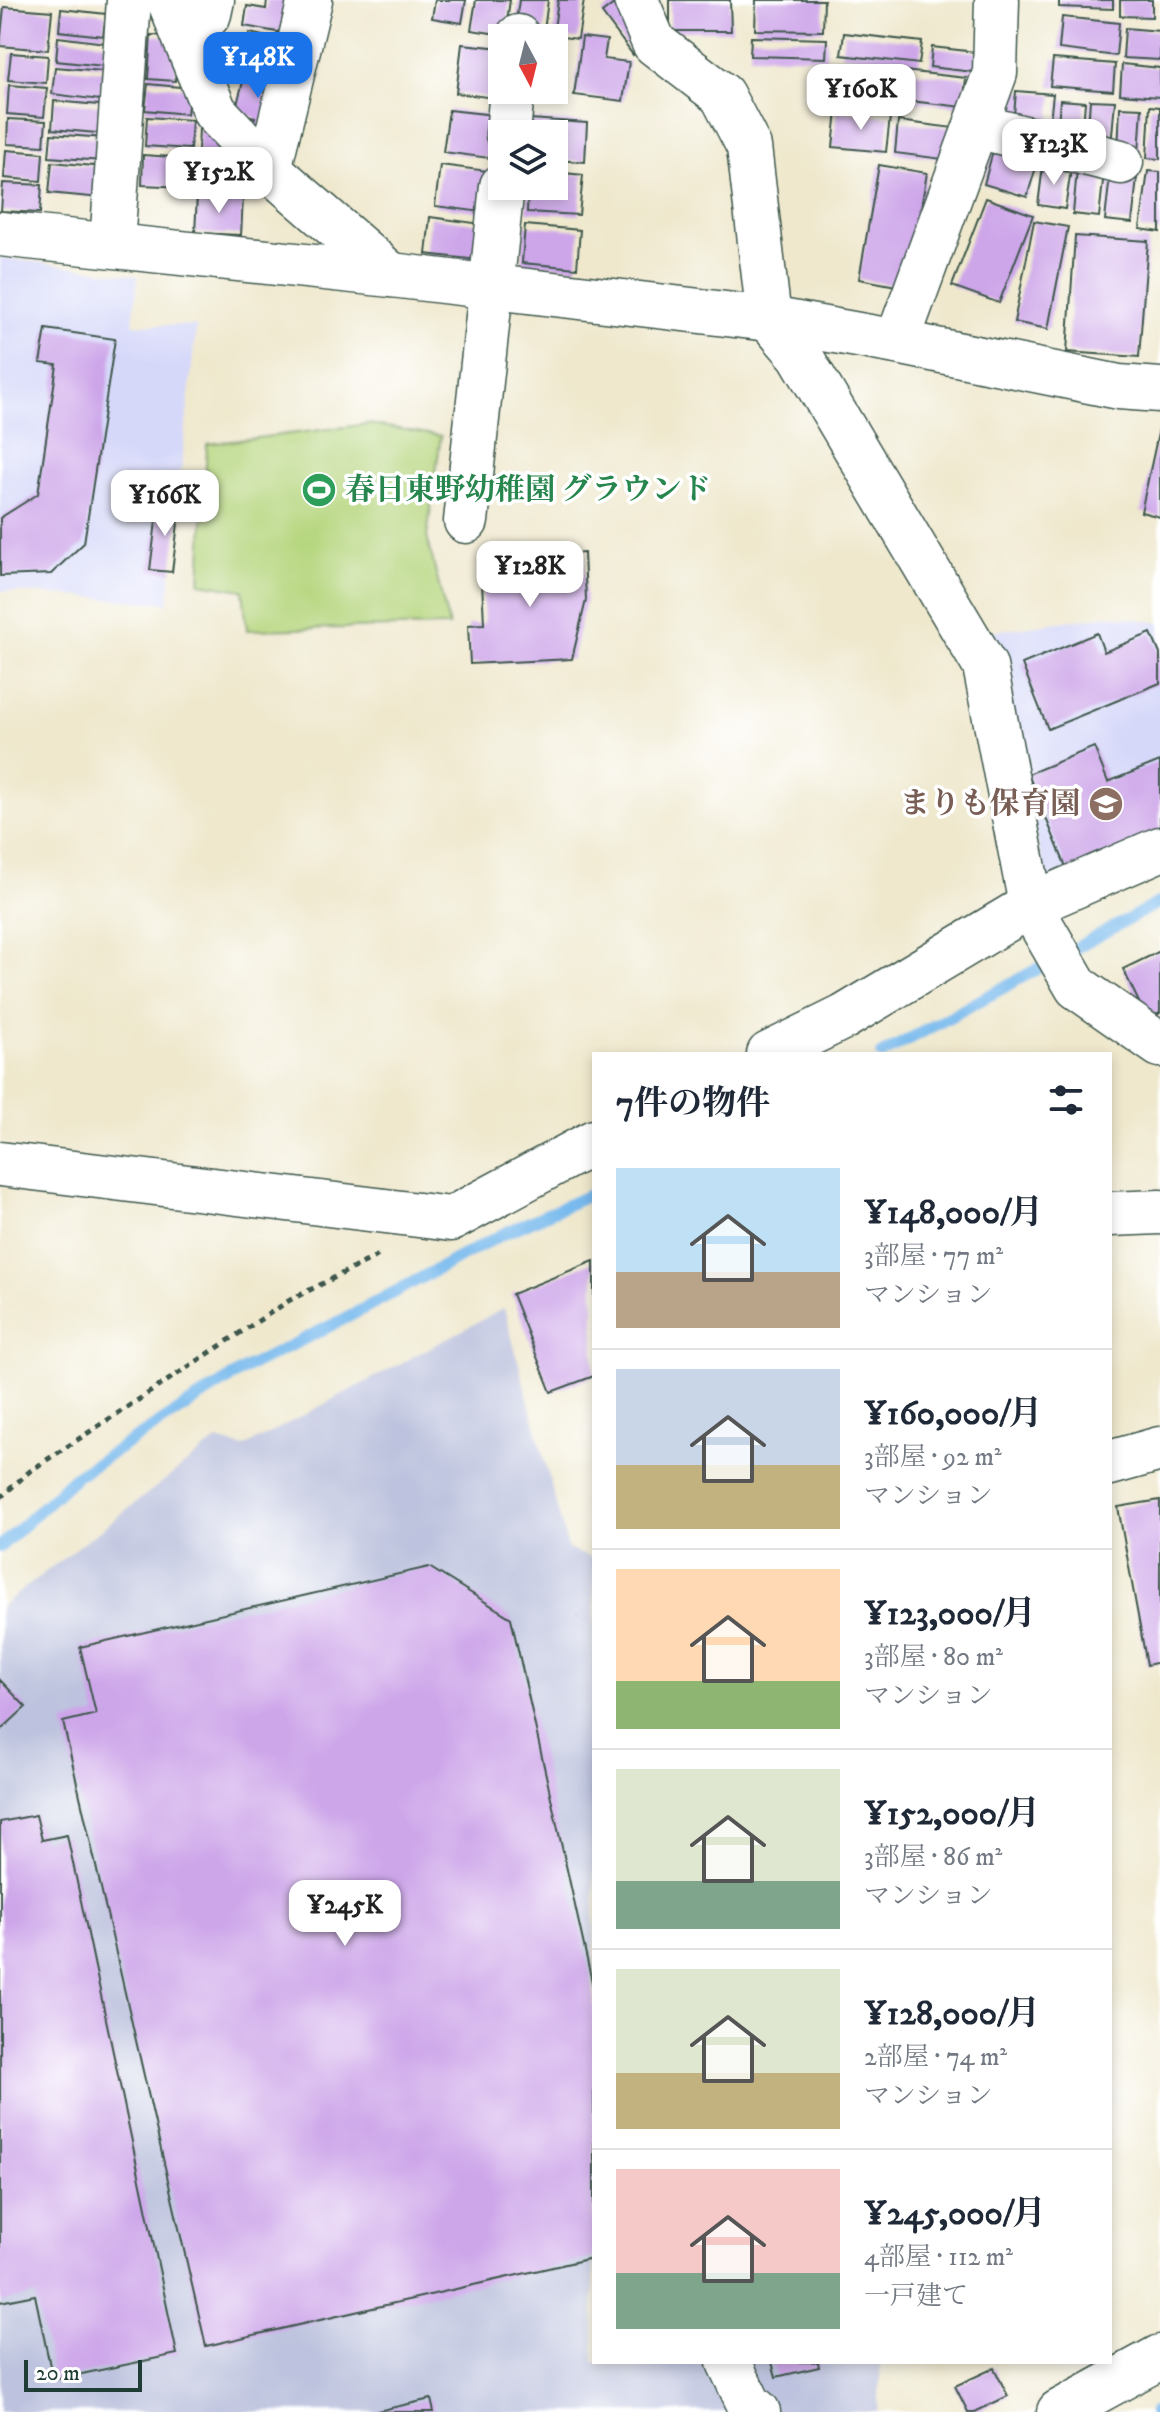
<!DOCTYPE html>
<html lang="ja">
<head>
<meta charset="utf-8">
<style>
  body { margin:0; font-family:"IM FELL DW Pica","Noto Serif JP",serif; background:#f6f6f7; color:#1f2937; height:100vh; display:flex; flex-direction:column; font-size:30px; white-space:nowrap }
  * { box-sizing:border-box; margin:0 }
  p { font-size:26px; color:#747a83 }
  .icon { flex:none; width:44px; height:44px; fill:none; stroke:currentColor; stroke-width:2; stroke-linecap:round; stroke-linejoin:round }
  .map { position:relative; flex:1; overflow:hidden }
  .panel { position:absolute; left:592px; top:1052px; width:520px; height:1312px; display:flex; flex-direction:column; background:#fff; border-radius:0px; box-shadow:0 4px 12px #0003 }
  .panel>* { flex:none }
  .needle { width:52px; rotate:173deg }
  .buttons { position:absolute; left:488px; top:24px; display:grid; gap:16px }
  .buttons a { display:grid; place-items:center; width:80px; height:80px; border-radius:0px; background:#fff; box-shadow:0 4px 12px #0003; font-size:40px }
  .scale { position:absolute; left:24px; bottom:20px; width:118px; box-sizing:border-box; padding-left:8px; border:4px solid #1f3d34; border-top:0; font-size:22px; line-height:28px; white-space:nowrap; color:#1f3d34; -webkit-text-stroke:6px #fff; paint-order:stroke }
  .price { position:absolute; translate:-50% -68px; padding:0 18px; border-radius:16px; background:#fff; color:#222; font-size:26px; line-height:52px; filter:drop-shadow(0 2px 4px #0008) }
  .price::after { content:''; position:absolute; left:50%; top:48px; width:24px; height:18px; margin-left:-12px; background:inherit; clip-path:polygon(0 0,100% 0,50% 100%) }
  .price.selected { background:#1a73e8; color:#fff }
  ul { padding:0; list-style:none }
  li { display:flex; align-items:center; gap:24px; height:200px; padding:0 24px }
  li+li { border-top:2px solid #e0e1e3 }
  li span { display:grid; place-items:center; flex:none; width:224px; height:160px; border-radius:0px; color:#555 }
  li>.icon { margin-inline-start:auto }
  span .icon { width:96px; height:96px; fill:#fffc; stroke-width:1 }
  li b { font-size:34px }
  h2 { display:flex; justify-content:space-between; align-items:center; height:96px; padding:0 24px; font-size:34px }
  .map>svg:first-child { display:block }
  .built { fill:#d5d8f9 }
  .industrial { fill:#bdc3de }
  .green { fill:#b5d57d; stroke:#6a8958; stroke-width:2 }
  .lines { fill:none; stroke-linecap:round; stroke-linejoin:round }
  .stream { stroke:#78baed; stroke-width:12 }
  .building { fill:#cda6e9 }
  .minor-casing { stroke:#3e574b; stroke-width:47 }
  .path { stroke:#3e574b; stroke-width:5; stroke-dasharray:6 6; stroke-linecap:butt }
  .minor { stroke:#fff; stroke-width:44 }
  .labels { text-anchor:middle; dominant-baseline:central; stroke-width:7; stroke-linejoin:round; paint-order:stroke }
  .leisure-label { font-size:30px; font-weight:bold; fill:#27864d; stroke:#fff; text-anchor:start }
  .education-label { font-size:30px; font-weight:bold; fill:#785e54; stroke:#fff; text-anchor:end }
</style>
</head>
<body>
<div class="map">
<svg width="1160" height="2412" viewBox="0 0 1160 2412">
  <rect width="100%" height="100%" fill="#fff"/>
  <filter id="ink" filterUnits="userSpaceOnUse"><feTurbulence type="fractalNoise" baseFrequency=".0125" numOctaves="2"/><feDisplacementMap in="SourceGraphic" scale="16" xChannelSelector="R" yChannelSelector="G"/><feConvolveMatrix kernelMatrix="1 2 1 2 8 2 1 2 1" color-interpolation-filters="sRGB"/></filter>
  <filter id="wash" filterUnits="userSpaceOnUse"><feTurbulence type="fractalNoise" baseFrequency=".006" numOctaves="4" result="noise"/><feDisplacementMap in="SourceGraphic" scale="32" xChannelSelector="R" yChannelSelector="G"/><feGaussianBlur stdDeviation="1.8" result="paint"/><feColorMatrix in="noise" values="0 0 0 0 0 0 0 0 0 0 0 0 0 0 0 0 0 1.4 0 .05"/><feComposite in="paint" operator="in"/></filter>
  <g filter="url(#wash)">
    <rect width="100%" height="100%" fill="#efe8cd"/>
    <!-- built -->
    <g class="built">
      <path d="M 0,257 L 138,276 L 133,324 L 196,326 L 168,603 L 0,591 Z"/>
      <path d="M 1110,615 L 1160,623 L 1160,836 L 1046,880 L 987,632 Z"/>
    </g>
    <!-- industrial -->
    <path class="industrial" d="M 504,1308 L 568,1549 L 594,1559 L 594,2362 L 881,2362 L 878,2412 L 0,2412 L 0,1607 L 217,1440 L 244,1447 Z"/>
    <!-- green -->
    <path class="green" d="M 369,424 L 441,436 L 427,537 L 449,626 L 247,630 L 243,590 L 200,583 L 207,444 Z"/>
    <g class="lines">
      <!-- stream -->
      <g class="stream">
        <path d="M 882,1054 L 1160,902"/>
        <path d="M 0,1547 L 76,1476 L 246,1368 L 348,1317 L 505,1233 L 594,1193"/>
        <path d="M 1154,2412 L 1160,2409"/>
      </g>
    </g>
    <g id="blocks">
      <!-- building -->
      <g class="building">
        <path d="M 267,0 L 299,0 L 294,35 L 244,26 L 247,6 L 266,9 Z"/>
        <path d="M 435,0 L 466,0 L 462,23 L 432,18 Z"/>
        <path d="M 476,0 L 510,0 L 505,35 L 471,30 Z"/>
        <path d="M 519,0 L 548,0 L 544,31 L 515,28 Z"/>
        <path d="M 558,0 L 584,0 L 578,39 L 553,36 Z"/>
        <path d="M 619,0 L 650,42 L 633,55 L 602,13 Z"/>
        <path d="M 670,0 L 730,0 L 731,31 L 670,31 Z"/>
        <path d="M 756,0 L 824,0 L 823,31 L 755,30 Z"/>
        <path d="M 1059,0 L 1113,0 L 1113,9 L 1059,7 Z"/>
        <path d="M 1120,0 L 1152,0 L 1152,17 L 1120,16 Z"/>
        <path d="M 4,7 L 52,11 L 48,50 L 0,46 Z"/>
        <path d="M 61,9 L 106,14 L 103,36 L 59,31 Z"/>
        <path d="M 1062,17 L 1119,23 L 1116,56 L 1059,49 Z"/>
        <path d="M 1125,28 L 1160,31 L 1160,60 L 1123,58 Z"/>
        <path d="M 250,33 L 291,43 L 283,75 L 242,65 Z"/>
        <path d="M 844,33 L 922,42 L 919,64 L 841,55 Z"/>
        <path d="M 151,35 L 179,37 L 175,81 L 148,79 Z"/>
        <path d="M 58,37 L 106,43 L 104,66 L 56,61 Z"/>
        <path d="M 582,37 L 607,40 L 604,59 L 629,62 L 623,101 L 574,95 Z"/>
        <path d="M 751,37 L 827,39 L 826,58 L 750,56 Z"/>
        <path d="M 462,44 L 501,48 L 494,98 L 456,93 Z"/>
        <path d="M 932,47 L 984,53 L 982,73 L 930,67 Z"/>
        <path d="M 11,53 L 48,56 L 46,83 L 8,80 Z"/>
        <path d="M 1053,59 L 1115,64 L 1113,91 L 1050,86 Z"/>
        <path d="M 1122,64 L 1160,68 L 1160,97 L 1120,94 Z"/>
        <path d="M 844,66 L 892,72 L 887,110 L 840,105 Z"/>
        <path d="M 55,67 L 103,71 L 100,100 L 52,94 Z"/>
        <path d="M 904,71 L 966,78 L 963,107 L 901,100 Z"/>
        <path d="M 245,74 L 280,82 L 268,131 L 252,127 L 255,117 L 235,112 Z"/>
        <path d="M 148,84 L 190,88 L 187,114 L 145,110 Z"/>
        <path d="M 9,85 L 47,88 L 44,117 L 7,114 Z"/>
        <path d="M 1016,91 L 1053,94 L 1049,131 L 1013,128 Z"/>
        <path d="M 1060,100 L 1085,102 L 1082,139 L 1057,137 Z"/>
        <path d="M 1090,100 L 1115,101 L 1111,146 L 1087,143 Z"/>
        <path d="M 54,101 L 110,106 L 108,134 L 52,129 Z"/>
        <path d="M 1150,106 L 1160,107 L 1160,159 L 1147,158 Z"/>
        <path d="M 1120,107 L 1142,108 L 1139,153 L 1118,152 Z"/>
        <path d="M 449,110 L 494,115 L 489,158 L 443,152 Z"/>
        <path d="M 837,111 L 890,117 L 886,152 L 833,147 Z"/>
        <path d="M 147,117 L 192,120 L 190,149 L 145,146 Z"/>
        <path d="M 8,119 L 46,121 L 44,146 L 7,144 Z"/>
        <path d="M 530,119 L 587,123 L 585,162 L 554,160 L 554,134 L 529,134 Z"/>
        <path d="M 898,121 L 954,128 L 950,160 L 895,153 Z"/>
        <path d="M 199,128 L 217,128 L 216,146 L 228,147 L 226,177 L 197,175 Z"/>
        <path d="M 51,134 L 105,138 L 103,161 L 49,157 Z"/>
        <path d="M 6,150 L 43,153 L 41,181 L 4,178 Z"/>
        <path d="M 993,151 L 1037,164 L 1027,197 L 984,184 Z"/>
        <path d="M 143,155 L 187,158 L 185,187 L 142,185 Z"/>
        <path d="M 52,162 L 104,167 L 101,198 L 49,193 Z"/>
        <path d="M 440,165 L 488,171 L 482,212 L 435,206 Z"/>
        <path d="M 879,165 L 927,173 L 907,288 L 859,279 Z"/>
        <path d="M 1043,166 L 1071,170 L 1065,209 L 1038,205 Z"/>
        <path d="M 1077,169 L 1104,172 L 1099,217 L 1073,214 Z"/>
        <path d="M 1148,171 L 1160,172 L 1160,232 L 1140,229 Z"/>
        <path d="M 554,172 L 583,175 L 579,215 L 527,212 L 528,186 L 554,186 Z"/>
        <path d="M 1110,175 L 1137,178 L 1132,223 L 1105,220 Z"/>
        <path d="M 3,183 L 42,185 L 40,213 L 1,211 Z"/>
        <path d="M 197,195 L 243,198 L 241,235 L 195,233 Z"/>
        <path d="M 986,198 L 1033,215 L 999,303 L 952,286 Z"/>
        <path d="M 430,217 L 482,224 L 478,260 L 426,254 Z"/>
        <path d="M 1034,221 L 1068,227 L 1048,329 L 1014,322 Z"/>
        <path d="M 525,225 L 580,230 L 577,268 L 522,263 Z"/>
        <path d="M 1075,236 L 1148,241 L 1139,357 L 1067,352 Z"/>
        <path d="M 46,329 L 115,339 L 84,543 L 51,574 L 0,576 L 0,518 L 38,494 L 57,365 L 40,363 Z"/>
        <path d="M 1159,429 L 1160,429 L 1160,517 L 1141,512 Z"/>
        <path d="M 158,505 L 180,507 L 172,572 L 150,570 Z"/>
        <path d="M 584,553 L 586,600 L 572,659 L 470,664 L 468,625 L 484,624 L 481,559 Z"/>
        <path d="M 1097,633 L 1104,652 L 1151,633 L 1160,654 L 1160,683 L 1048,729 L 1022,664 Z"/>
        <path d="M 1094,747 L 1108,782 L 1160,761 L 1160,835 L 1068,872 L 1028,774 Z"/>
        <path d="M 1160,951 L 1160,1013 L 1147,1019 L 1123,969 Z"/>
        <path d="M 594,1261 L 594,1376 L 551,1392 L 512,1294 Z"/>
        <path d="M 1160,1500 L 1160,1662 L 1147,1665 L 1118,1507 Z"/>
        <path d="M 429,1567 L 511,1618 L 594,1991 L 594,2255 L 592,2258 L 206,2346 L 63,1722 L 96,1714 L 80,1647 Z"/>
        <path d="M 0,1680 L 26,1707 L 0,1731 Z"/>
        <path d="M 36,1815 L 42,1840 L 67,1835 L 177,2354 L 53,2380 L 35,2295 L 0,2302 L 0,1822 Z"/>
        <path d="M 772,2362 L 818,2362 L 819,2367 L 776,2377 Z"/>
        <path d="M 994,2368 L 1008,2396 L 975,2412 L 968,2412 L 955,2386 Z"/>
        <path d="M 431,2399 L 434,2412 L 377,2412 L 377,2411 Z"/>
      </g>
    </g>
  </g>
  <g filter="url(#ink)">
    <use href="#blocks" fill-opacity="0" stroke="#3e574b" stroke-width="2"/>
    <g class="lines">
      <!-- minor casing -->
      <g class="minor-casing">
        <g id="minor">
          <path d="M 169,0 L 215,112 L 269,169 L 391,275"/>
          <path d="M 636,0 L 654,43 L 722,95 L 749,147 L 769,319 L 800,355 L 985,666 L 1031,905 L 1040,923 L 1077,987 L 1160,1045"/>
          <path d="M 518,38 L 518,37"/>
          <path d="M 186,41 L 209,14 L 212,0"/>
          <path d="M 976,126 L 1121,162"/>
          <path d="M 508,134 L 512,90"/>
          <path d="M 269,169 L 310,0"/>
          <path d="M 0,234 L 391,275 L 769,319 L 897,342 L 1119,387 L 1160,390"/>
          <path d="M 112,245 L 129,0"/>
          <path d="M 897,342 L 995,73 L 997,0"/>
          <path d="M 466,521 L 502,186"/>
          <path d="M 769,1054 L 844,1017 L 1031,905 L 1160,849"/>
          <path d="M 0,1164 L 451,1219 L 594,1142"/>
          <path d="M 1110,1214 L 1160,1212"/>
          <path d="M 1110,1463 L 1160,1449"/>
          <path d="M 729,2362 L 749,2404 L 758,2412"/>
          <path d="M 1059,2412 L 1160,2357"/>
        </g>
      </g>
      <!-- path -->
      <path class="path" d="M 0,1498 L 30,1471 L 290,1300 L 383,1253"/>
      <!-- minor -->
      <use href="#minor" class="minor"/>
    </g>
  </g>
  <!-- icons -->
  <defs>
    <g id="stadium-disc" transform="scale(1.8)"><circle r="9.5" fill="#2e9e5b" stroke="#fff"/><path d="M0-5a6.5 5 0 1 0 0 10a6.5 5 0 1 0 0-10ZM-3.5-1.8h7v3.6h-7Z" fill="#fff"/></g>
    <g id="school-disc" transform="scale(1.8)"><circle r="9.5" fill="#8d6e63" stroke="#fff"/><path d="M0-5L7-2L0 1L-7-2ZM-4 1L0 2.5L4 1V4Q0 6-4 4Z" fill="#fff"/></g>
  </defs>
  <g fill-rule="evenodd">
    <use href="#stadium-disc" x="319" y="490"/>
    <use href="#school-disc" x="1106" y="804"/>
  </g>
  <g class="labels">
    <!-- leisure labels -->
    <g class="leisure-label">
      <text x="345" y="490">春日東野幼稚園 グラウンド</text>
    </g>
    <!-- education labels -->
    <g class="education-label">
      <text x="1080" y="804">まりも保育園</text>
    </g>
  </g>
</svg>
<div class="buttons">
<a><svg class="needle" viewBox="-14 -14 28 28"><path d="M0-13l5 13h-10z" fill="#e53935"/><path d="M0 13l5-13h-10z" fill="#747a83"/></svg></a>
<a><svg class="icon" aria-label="layers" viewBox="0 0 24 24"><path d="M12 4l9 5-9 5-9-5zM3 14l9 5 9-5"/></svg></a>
</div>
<div class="scale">20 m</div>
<b class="price selected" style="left:258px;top:100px">¥148K</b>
<b class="price" style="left:861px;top:132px">¥160K</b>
<b class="price" style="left:1054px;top:187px">¥123K</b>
<b class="price" style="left:219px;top:215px">¥152K</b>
<b class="price" style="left:165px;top:538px">¥166K</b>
<b class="price" style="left:530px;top:609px">¥128K</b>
<b class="price" style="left:345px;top:1948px">¥245K</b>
<section class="panel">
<h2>7件の物件<svg class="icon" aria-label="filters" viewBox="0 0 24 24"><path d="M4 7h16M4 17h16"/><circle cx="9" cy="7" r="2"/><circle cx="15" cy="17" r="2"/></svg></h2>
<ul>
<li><span style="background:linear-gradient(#bfe0f5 65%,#b9a48a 0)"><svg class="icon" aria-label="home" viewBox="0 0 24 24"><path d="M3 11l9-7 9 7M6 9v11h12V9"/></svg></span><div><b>¥148,000/月</b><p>3部屋 · 77 m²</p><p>マンション</p></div></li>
<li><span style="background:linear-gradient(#c9d6e8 60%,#c2b280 0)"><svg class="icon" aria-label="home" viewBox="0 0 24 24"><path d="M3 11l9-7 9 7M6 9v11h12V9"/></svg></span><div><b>¥160,000/月</b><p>3部屋 · 92 m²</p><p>マンション</p></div></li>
<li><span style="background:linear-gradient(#ffd9b3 70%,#8fb573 0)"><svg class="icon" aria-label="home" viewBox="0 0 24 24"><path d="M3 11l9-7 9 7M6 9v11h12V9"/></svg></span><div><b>¥123,000/月</b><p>3部屋 · 80 m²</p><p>マンション</p></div></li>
<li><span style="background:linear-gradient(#dfe7d0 70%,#7fa58c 0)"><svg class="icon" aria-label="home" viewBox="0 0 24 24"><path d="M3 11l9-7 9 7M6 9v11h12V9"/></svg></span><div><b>¥152,000/月</b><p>3部屋 · 86 m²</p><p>マンション</p></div></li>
<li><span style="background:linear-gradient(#dfe7d0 65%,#c2b280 0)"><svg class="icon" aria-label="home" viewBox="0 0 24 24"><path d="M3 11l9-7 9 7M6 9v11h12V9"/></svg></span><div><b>¥128,000/月</b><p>2部屋 · 74 m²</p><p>マンション</p></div></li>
<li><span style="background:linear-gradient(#f6c9c9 65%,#7fa58c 0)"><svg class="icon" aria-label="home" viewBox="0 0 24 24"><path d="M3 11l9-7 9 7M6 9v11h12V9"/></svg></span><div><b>¥245,000/月</b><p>4部屋 · 112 m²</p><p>一戸建て</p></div></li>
</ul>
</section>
</div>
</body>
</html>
